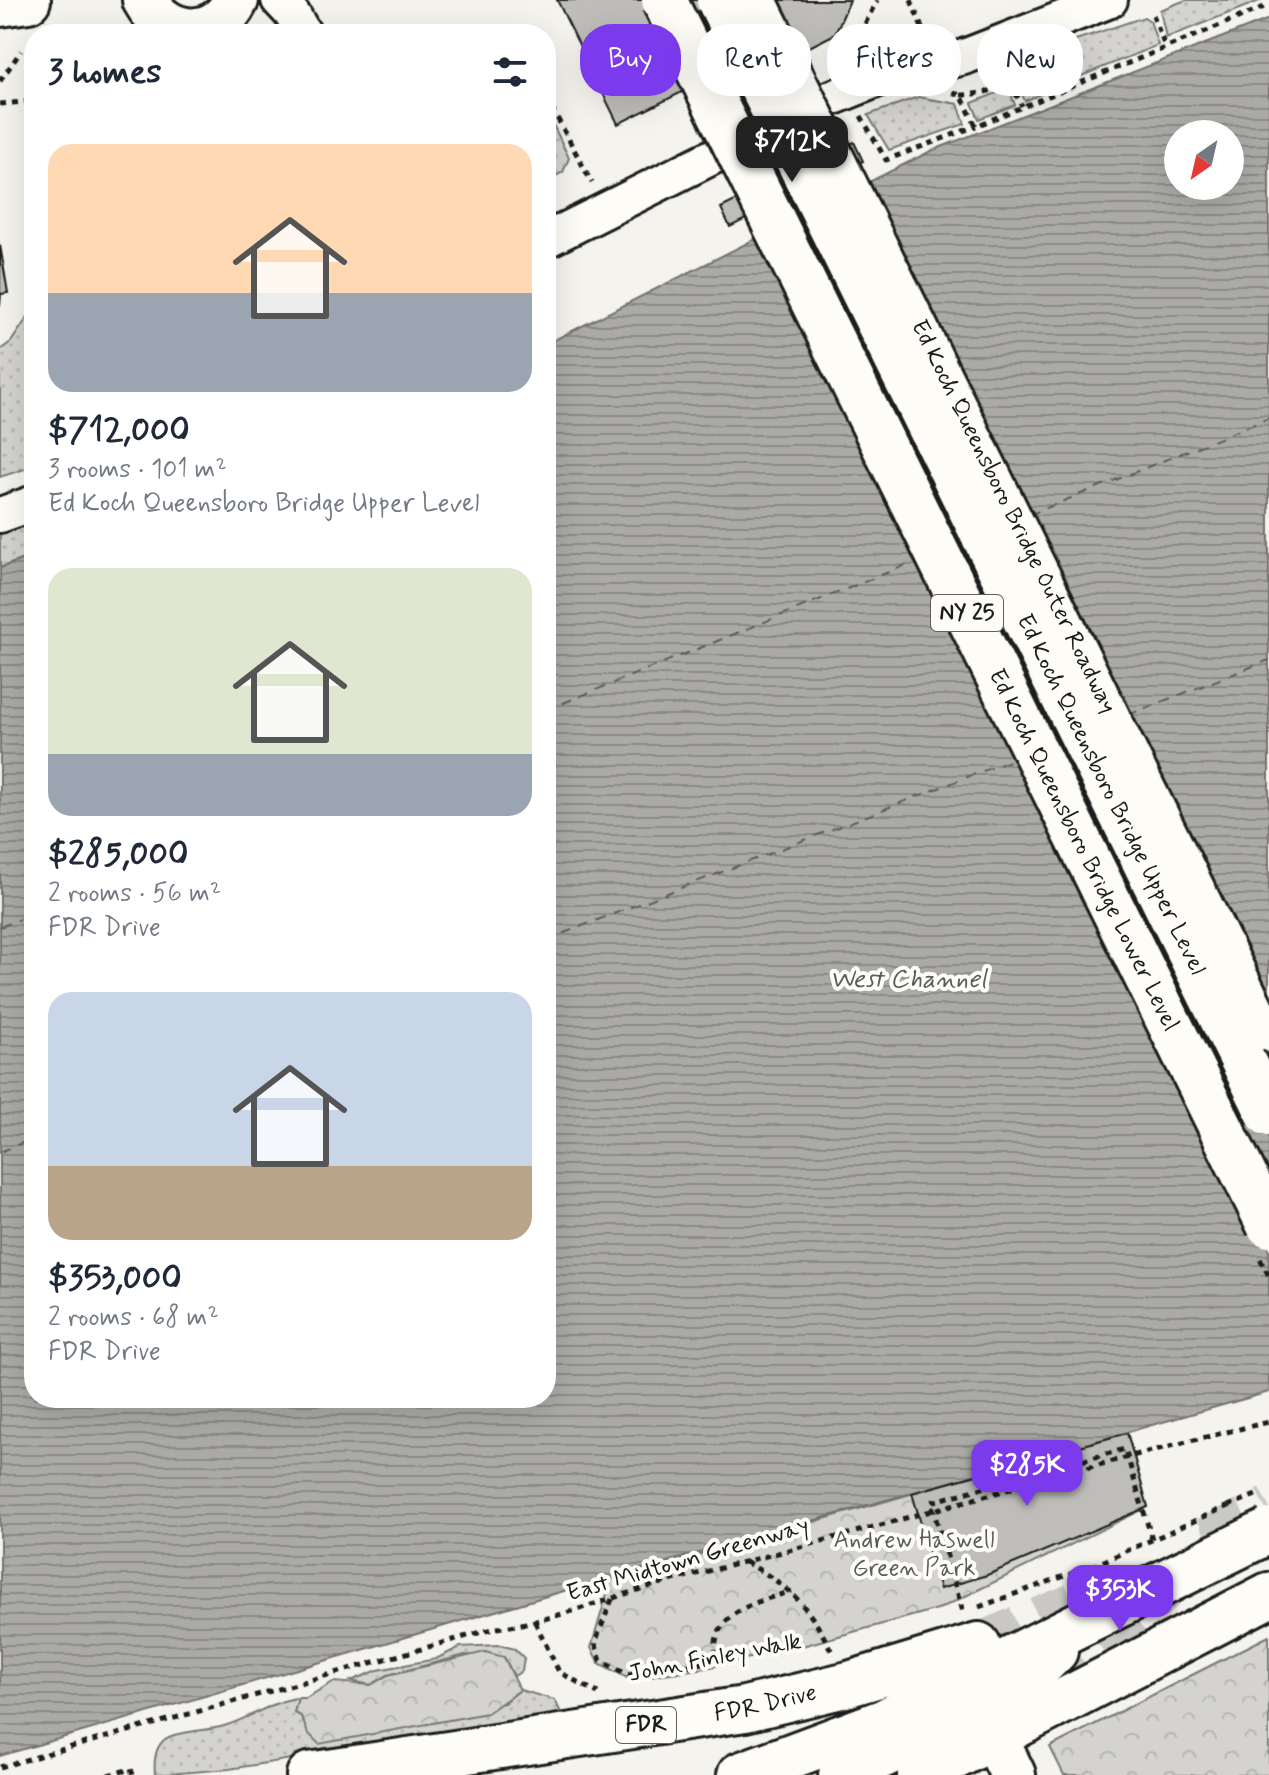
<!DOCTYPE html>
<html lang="en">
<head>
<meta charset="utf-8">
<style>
  body { margin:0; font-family:Mynerve,sans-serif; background:#f2f2f3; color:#1f2937; height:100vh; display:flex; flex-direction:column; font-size:30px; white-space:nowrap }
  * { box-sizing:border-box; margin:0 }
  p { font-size:26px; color:#747a83 }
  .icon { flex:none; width:44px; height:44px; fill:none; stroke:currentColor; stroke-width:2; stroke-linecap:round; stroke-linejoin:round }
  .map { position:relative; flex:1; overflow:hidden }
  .side { position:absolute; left:24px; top:24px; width:532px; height:1384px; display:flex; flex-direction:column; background:#fff; border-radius:32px; box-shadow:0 8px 32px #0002 }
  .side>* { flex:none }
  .guide { position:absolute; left:580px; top:24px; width:568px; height:72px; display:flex; gap:16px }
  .needle { width:52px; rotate:214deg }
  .fabs { position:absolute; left:1164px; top:120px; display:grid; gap:16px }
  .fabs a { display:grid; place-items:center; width:80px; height:80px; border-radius:50%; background:#fff; box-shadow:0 8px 32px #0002; font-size:40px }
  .price { position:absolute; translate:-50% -68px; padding:0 18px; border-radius:16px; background:#7c3aed; color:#fff; font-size:26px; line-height:52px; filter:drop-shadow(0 2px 4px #0008) }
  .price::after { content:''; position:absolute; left:50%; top:48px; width:24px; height:18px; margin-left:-12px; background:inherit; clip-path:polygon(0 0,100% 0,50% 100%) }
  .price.current { background:#222; color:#fff }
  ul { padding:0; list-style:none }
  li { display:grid; align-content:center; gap:16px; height:424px; padding:0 24px }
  li span { display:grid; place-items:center; height:248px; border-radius:24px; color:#555 }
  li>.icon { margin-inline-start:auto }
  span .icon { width:144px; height:144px; fill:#fffc; stroke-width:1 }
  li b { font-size:34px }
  h2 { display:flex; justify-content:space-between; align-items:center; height:96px; padding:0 24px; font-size:34px }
  .tag { padding:0 28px; border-radius:32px; background:#fff; box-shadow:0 8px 32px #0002; font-size:28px; line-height:72px }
  .tag.current { background:#7c3aed; color:#fff }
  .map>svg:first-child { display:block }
  .grass { fill:url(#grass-dots); stroke:#787876; stroke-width:2 }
  .park { fill:url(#park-crowns); stroke:#787876; stroke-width:2 }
  .water { fill:url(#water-rules); stroke:#72716f; stroke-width:2; fill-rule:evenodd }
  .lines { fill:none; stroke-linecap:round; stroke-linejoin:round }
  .ferry { stroke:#5c5c5a; stroke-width:2; stroke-dasharray:10 8; stroke-linecap:butt }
  .building { fill:#bebdba; stroke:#1c1c1c; stroke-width:2 }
  .highway-tunnel { stroke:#c9c8c4; stroke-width:44; stroke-dasharray:44 22; stroke-linecap:butt }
  .street-casing { stroke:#1c1c1c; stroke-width:40 }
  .secondary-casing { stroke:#1c1c1c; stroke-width:50 }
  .highway-casing { stroke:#1c1c1c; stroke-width:50 }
  .path { stroke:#1c1c1c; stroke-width:5; stroke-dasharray:6 6; stroke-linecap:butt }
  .street { stroke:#fdfcf7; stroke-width:34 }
  .secondary { stroke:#fdfcf7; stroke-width:44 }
  .highway { stroke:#fdfcf7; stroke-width:44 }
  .street-bridge-casing { stroke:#1c1c1c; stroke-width:40; stroke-linecap:butt }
  .highway-bridge-casing { stroke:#1c1c1c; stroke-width:50; stroke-linecap:butt }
  .path-bridge { stroke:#1c1c1c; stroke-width:5; stroke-dasharray:6 6; stroke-linecap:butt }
  .street-bridge { stroke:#fdfcf7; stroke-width:34 }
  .highway-bridge { stroke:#fdfcf7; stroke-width:44 }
  .labels { text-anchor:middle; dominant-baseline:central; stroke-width:8; stroke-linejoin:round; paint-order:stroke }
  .shield { fill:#fdfcf7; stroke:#605f5e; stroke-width:2 }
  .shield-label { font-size:22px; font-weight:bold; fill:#1c1c1c }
  .street-label { font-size:24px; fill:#1c1c1c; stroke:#fdfcf7 }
  .park-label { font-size:24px; fill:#5c5c5b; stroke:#fdfcf7 }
  .water-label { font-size:26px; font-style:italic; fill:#5c5c5a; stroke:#fdfcf7 }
</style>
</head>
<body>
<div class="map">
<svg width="1269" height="1775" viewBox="0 0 1269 1775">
  <defs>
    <pattern id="grass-dots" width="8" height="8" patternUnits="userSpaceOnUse" patternTransform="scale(2)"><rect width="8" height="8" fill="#d4d3cf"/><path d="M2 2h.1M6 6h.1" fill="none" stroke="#b5b5b1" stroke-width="1.8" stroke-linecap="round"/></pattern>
    <pattern id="park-crowns" width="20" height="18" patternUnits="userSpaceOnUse" patternTransform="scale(2)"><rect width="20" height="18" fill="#d4d3cf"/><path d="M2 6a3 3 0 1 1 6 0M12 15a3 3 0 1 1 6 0" fill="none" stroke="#b5b5b1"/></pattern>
    <pattern id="water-rules" width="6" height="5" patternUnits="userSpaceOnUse" patternTransform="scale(2)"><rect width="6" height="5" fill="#abaaa6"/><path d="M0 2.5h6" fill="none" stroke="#8a8a86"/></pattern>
  </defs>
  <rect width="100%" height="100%" fill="#f4f3ee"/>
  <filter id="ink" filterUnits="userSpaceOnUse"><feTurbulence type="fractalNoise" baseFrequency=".0125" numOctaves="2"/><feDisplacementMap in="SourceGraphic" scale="16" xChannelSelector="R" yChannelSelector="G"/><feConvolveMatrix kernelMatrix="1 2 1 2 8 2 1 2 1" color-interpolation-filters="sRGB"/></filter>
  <g filter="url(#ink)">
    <!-- grass -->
    <g class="grass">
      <path d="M 1186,0 L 1262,0 L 1166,38 L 1160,10 Z"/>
      <path d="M 1144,17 L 1150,21 L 1158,45 L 1069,81 L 1040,52 Z"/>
      <path d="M 1038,64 L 1059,86 L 1025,101 L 1018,86 Z"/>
      <path d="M 1009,88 L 1015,105 L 979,119 L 972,103 Z"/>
      <path d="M 918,97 L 958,104 L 965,124 L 889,150 L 868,115 Z"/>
      <path d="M 546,110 L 569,158 L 563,172 L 546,181 Z"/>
      <path d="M 34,308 L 34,466 L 0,477 L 0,350 L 11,342 Z"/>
      <path d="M 34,515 L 34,555 L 0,568 L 0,527 Z"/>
      <path d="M 499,1645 L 515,1649 L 524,1658 L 522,1671 L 514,1676 L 504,1657 L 465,1655 L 388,1675 L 371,1685 L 351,1681 L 378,1670 L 436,1659 L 460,1647 Z"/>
      <path d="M 520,1690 L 555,1700 L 561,1713 L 595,1710 L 229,1769 L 155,1775 C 154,1763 154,1749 164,1740 C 175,1731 208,1731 224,1726 C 250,1719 273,1700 298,1698 L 294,1713 L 301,1716 L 308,1733 L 504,1703 Z"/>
    </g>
    <!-- park -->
    <g class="park">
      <path d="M 1127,1432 L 1148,1507 L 941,1608 L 802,1646 L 706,1668 L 629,1679 L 599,1663 L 591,1648 L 611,1580 Z"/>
      <path d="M 1269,1636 L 1269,1775 L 1064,1775 L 1050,1747 Z"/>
      <path d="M 485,1652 L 504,1657 L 520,1690 L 487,1713 L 319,1744 L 308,1733 L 301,1716 L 294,1713 L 298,1698 L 306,1698 L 333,1682 L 371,1685 L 388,1675 Z"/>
    </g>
    <!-- water -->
    <path class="water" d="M 1269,19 L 1269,1392 L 557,1593 L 0,1756 L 0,568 L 34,555 L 34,1398 L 546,1398 L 546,344 L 931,151 ZM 1178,134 L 1230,134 L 1230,186 L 1178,186 Z"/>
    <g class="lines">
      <!-- ferry -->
      <g class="ferry">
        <path d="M 1029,515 L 1269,418"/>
        <path d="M 546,710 L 916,561"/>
        <path d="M 1128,715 L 1269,660"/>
        <path d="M 0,927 L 34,914"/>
        <path d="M 546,940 L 1014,759"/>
        <path d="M 0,1152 L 34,1138"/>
      </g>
    </g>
    <!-- building -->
    <g class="building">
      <path d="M 557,0 L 850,0 L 835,34 L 758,73 L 750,58 L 618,124 Z"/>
      <path d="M 854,142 L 863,161 L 730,227 L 721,208 Z"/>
      <path d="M 0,245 L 8,293 L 1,294 L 0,306 Z"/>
      <path d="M 1127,1433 L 1148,1507 L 987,1575 L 940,1589 L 912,1493 Z"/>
    </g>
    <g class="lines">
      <!-- highway-tunnel -->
      <g class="highway-tunnel">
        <path d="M 1207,1539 L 1269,1507"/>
        <path d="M 978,1645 L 1074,1605"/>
        <path d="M 1051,1691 L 1165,1588"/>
      </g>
      <!-- street casing -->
      <g class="street-casing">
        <g id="street">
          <path d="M 279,0 L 293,15 L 304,34"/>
          <path d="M 546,240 L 824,101 L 876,80 L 964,57 L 1110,0"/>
          <path d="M 0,515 L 34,503"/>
        </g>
      </g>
      <!-- secondary casing -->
      <g class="secondary-casing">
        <g id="secondary">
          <path d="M 145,0 C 166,39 216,42 236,0"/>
          <path d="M 0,4 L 28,0"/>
          <path d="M 994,1736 L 1013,1775"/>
          <path d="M 920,1775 L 1269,1595"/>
        </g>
      </g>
      <!-- highway casing -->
      <g class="highway-casing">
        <g id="highway">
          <path id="s1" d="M 309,1775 L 745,1709 L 849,1684 L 978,1645"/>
          <path d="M 740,1775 L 883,1722 L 1086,1621"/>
          <path d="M 841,1775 L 1009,1696 L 1055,1651"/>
        </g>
      </g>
      <!-- path -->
      <g class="path">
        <path d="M 911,0 L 922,28"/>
        <path d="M 1153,15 L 1165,47"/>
        <path d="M 849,56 L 877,0"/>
        <path d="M 1039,59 L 1067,88"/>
        <path d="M 0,81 L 21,51"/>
        <path d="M 1010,82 L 1022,106"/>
        <path d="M 953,93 L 961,95 L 976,126 L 1269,5"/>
        <path d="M 961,95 C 987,94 1009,88 1027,67"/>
        <path d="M 546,97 L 592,183"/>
        <path d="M 0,104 L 34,101"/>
        <path d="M 861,116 L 886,160 L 976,126"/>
        <path d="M 745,1562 C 791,1586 809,1607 832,1652"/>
        <path d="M 951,1570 L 963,1612"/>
        <path d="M 612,1599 L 595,1643 L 601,1660 L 628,1675 L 717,1661 C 706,1613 757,1602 792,1591"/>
        <path d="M 979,1607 L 1095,1565 L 1228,1506"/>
        <path d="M 535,1622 L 559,1672 L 598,1693"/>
        <path d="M 0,1767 L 496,1628 C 558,1621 616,1594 677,1579 C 875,1530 1070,1468 1269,1422"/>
        <path d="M 108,1775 L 131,1769 L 133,1775"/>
      </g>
      <!-- street -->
      <use href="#street" class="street"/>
      <!-- secondary -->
      <use href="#secondary" class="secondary"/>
      <!-- highway -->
      <use href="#highway" class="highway"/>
      <!-- street-bridge casing -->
      <g class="street-bridge-casing">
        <g id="street-bridge">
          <path id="s2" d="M 759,0 L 1269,1034"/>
        </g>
      </g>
      <!-- highway-bridge casing -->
      <g class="highway-bridge-casing">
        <g id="highway-bridge">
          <path id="s3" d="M 664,0 L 1269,1225"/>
          <path id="s4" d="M 719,0 L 1269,1114"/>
          <path d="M 1086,1621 L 1269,1531"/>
        </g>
      </g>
      <!-- path-bridge -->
      <g class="path-bridge">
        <path d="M 1260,1259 L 1269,1276"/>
        <path d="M 1228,1506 L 1256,1495"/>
        <path d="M 951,1570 L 931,1502 L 1125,1449 L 1152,1539"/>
      </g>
      <!-- street-bridge -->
      <use href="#street-bridge" class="street-bridge"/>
      <!-- highway-bridge -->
      <use href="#highway-bridge" class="highway-bridge"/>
    </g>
  </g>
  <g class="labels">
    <!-- shield labels -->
    <g class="shield">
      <rect x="931" y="595" width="72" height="36" rx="6"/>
      <rect x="616" y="1707" width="60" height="36" rx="6"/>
    </g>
    <g class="shield-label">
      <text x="967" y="613">NY 25</text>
      <text x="646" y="1725">FDR</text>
    </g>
    <!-- street labels -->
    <g class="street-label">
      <text stroke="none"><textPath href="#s2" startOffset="576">Ed Koch Queensboro Bridge Outer Roadway</textPath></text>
      <text stroke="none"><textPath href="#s4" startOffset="886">Ed Koch Queensboro Bridge Upper Level</textPath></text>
      <text stroke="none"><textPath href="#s3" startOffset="948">Ed Koch Queensboro Bridge Lower Level</textPath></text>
      <text transform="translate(688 1560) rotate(-16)">East Midtown Greenway</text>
      <text transform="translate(715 1658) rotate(-11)">John Finley Walk</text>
      <text stroke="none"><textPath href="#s1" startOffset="462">FDR Drive</textPath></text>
    </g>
    <!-- park labels -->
    <g class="park-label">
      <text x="914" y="1540">Andrew Haswell<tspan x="914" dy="28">Green Park</tspan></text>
    </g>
    <!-- water labels -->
    <g class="water-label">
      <text x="908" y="980">West Channel</text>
    </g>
  </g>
</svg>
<div class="fabs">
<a><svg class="needle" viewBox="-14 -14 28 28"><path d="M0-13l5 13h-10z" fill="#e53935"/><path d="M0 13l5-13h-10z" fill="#747a83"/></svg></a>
</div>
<b class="price current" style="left:792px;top:184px">$712K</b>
<b class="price" style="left:1027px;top:1508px">$285K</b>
<b class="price" style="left:1120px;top:1633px">$353K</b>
<div class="guide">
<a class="tag current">Buy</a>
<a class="tag">Rent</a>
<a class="tag">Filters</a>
<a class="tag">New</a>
</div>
<section class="side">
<h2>3 homes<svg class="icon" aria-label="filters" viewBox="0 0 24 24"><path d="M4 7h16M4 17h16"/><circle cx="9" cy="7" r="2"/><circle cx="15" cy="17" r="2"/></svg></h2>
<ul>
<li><span style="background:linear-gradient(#ffd9b3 60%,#9aa5b1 0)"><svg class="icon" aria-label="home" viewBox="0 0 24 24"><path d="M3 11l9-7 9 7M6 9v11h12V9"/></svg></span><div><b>$712,000</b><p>3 rooms · 101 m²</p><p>Ed Koch Queensboro Bridge Upper Level</p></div></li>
<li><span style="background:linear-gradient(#dfe7d0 75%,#9aa5b1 0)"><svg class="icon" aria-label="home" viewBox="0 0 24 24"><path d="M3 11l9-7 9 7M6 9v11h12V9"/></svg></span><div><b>$285,000</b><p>2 rooms · 56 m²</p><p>FDR Drive</p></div></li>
<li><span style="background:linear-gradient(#c9d6e8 70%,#b9a48a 0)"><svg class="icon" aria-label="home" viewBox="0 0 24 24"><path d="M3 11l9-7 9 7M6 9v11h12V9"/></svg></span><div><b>$353,000</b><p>2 rooms · 68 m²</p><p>FDR Drive</p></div></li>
</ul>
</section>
</div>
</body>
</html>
